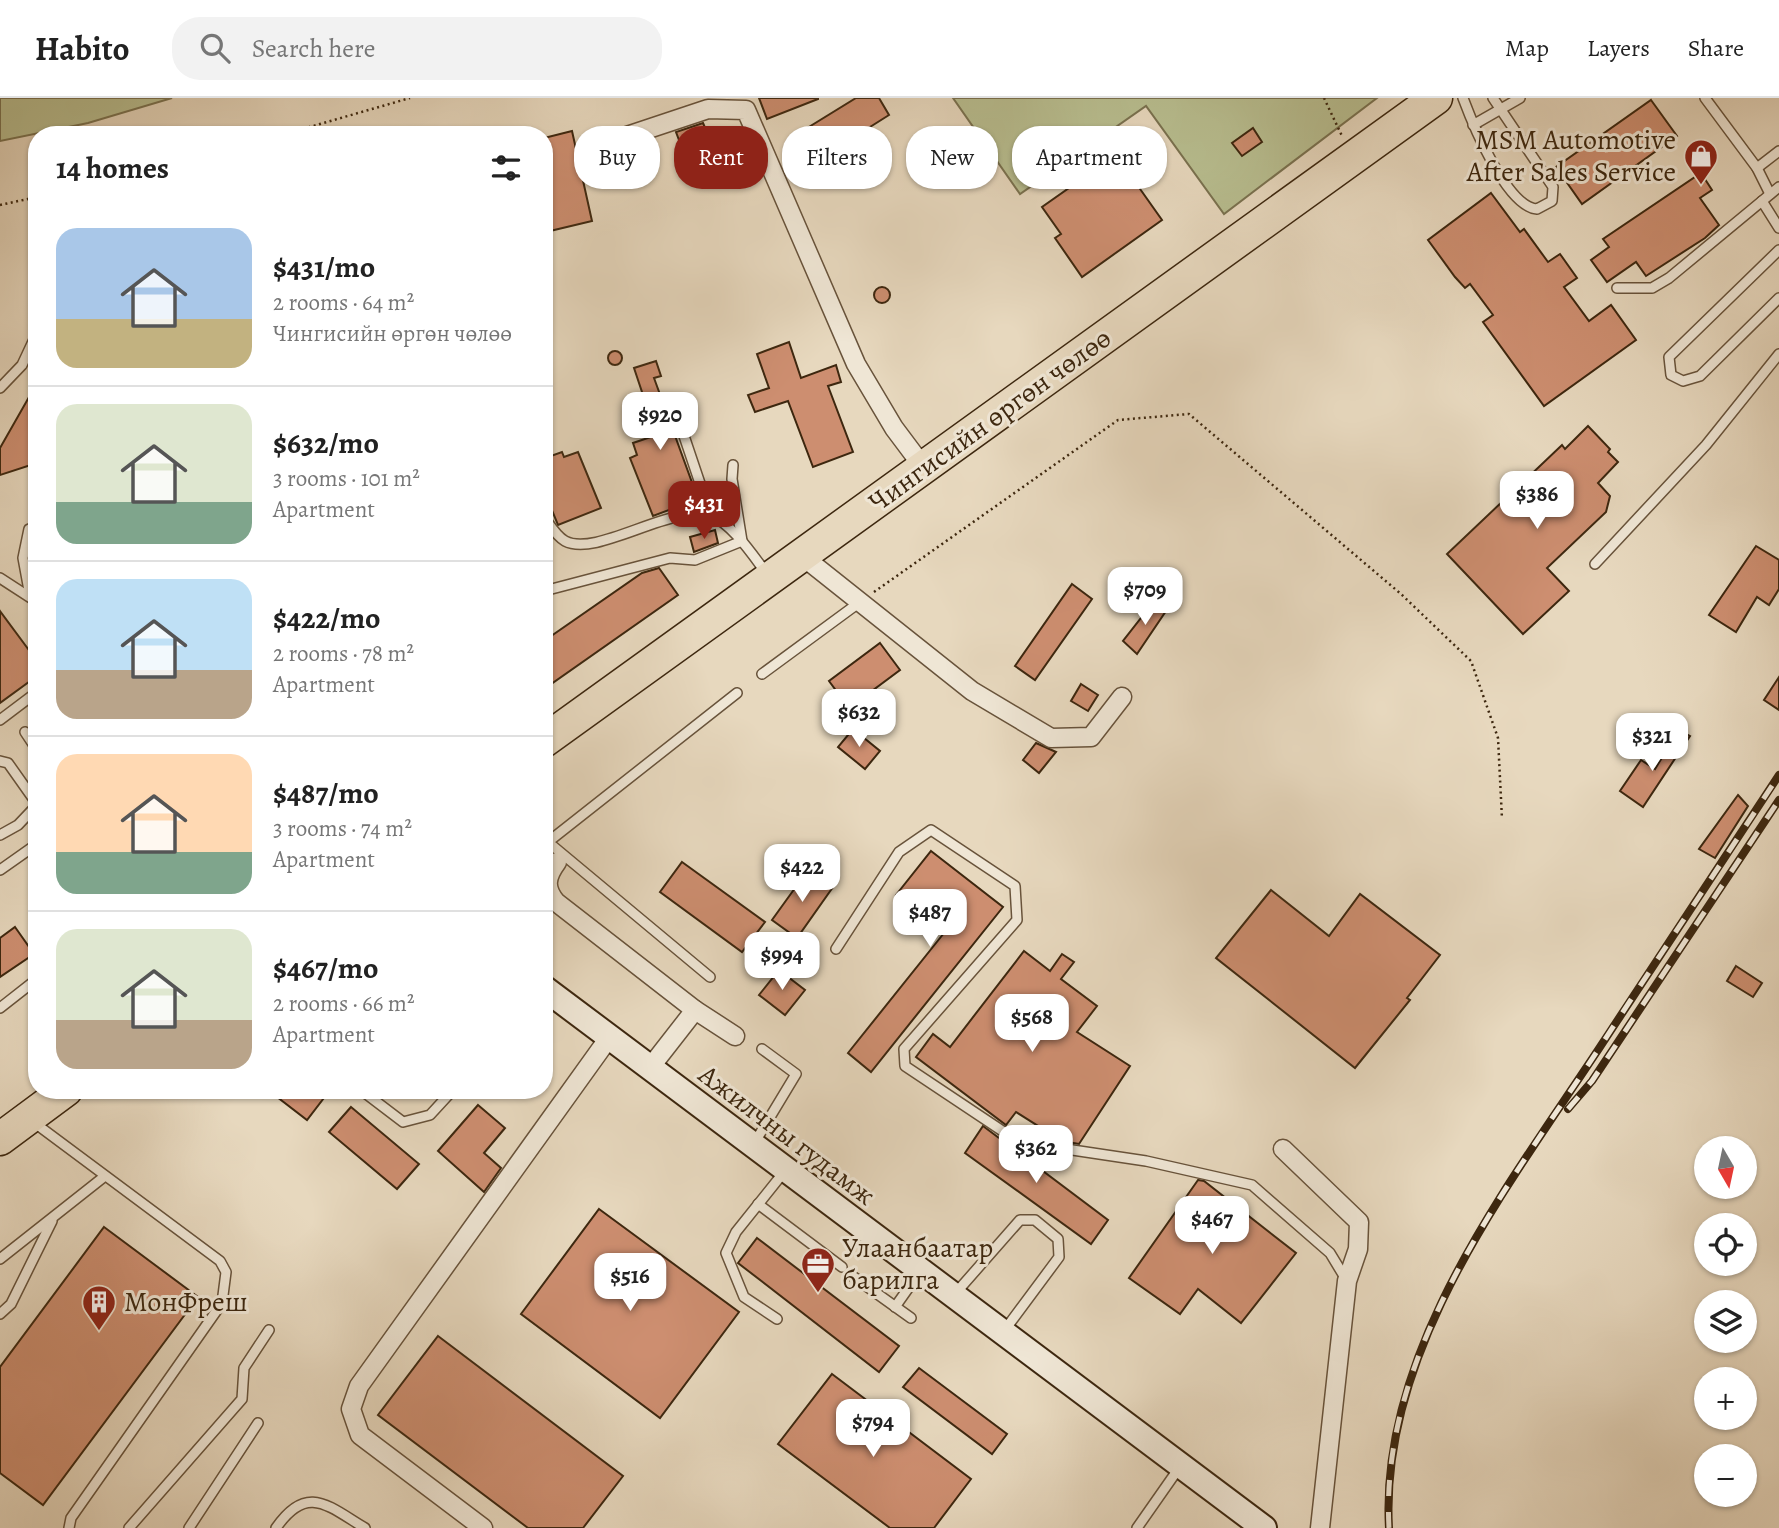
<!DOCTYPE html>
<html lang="en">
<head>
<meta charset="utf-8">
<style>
  body { margin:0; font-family:Alegreya,serif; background:#f2f2f2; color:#222; height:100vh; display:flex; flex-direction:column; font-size:26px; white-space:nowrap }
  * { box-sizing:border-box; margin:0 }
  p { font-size:23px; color:#767676 }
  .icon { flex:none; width:38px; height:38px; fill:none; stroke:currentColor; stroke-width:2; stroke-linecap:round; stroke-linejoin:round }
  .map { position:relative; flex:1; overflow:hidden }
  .side { position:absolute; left:28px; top:28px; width:525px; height:973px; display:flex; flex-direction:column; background:#fff; border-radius:28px; box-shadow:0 2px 5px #0004 }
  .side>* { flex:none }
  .banner { position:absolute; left:574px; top:28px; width:665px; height:63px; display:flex; gap:14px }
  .needle { width:46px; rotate:171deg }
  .fabs { position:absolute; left:1694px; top:1038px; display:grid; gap:14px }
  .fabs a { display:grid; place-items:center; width:63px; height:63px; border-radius:50%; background:#fff; box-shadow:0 2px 5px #0004; font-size:35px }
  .price { position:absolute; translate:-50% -60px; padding:0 16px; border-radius:14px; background:#fff; color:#222; font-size:23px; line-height:46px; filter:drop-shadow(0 2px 4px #0008) }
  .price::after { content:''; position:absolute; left:50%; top:42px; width:21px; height:16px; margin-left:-10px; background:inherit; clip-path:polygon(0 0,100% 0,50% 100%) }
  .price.selected { background:#8f2418; color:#fff }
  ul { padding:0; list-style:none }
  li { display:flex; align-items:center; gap:21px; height:175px; padding:0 28px }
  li+li { border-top:2px solid #e0e0e0 }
  li span { display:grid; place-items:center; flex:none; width:196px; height:140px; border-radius:21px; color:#555 }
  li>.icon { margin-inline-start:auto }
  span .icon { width:84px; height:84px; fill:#fffc; stroke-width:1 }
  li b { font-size:30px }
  h2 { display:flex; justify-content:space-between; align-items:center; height:84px; padding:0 28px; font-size:30px }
  .chip { padding:0 24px; border-radius:28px; background:#fff; box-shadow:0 2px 5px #0004; font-size:24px; line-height:63px }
  .chip.selected { background:#8f2418; color:#fff }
  header { display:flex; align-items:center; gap:42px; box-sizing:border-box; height:98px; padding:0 35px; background:#fff; border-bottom:2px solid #e0e0e0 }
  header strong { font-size:33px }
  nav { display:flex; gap:38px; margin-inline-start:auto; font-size:24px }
  .search { width:490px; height:63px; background:#f2f2f2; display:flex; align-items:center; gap:18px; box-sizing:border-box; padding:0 24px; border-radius:28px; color:#767676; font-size:26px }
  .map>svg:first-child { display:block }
  .green { fill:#b8be90; stroke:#7a7250; stroke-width:2 }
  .building { fill:#cd8e70; stroke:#3d270f; stroke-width:2 }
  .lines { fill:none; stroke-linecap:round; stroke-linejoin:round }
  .lane-casing { stroke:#68533b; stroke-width:12 }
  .street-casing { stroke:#68533b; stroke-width:21 }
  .secondary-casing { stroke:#3d270f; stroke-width:28 }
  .highway-casing { stroke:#3d270f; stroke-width:35 }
  .path { stroke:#3d270f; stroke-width:2.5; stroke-dasharray:2 3.5; stroke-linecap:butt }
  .lane { stroke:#efe6d5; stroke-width:9 }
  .street { stroke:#efe6d5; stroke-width:18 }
  .secondary { stroke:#efe6d5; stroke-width:24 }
  .highway { stroke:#e7d8be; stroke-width:32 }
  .rail-casing { stroke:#3d270f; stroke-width:8 }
  .rail { stroke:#efe6d5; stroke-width:5; stroke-dasharray:16; stroke-linecap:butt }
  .labels { text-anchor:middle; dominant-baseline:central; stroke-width:6; stroke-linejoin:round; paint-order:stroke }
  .poi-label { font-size:28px; fill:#3d270f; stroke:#efe6d5; text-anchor:start }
  .street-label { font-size:28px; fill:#3d270f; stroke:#efe6d5 }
</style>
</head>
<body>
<header>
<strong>Habito</strong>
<div class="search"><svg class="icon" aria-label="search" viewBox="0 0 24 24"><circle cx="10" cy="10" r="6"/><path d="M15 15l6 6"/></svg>Search here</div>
<nav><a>Map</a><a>Layers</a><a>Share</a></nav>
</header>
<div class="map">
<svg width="1779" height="1430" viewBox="0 0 1779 1430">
  <rect width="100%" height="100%" fill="#e7d8be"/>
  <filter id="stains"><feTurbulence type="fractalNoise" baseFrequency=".00286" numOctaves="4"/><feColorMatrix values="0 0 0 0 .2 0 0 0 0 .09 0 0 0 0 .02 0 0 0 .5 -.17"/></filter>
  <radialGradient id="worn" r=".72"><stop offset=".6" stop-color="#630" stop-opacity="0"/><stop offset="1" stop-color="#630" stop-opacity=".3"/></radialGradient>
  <!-- green -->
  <g class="green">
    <path d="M 0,0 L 172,0 L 88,25 L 0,43 Z"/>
    <path d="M 953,0 L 1377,0 L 1224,116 L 1146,8 L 1020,96 Z"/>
  </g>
  <!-- building -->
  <g class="building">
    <path d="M 759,0 L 818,0 L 818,1 L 767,21 Z"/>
    <path d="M 856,0 L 879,0 L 889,17 L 808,68 L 791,40 Z"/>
    <path d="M 1651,2 L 1677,38 L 1582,106 L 1556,69 Z"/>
    <path d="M 703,25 L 706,32 L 679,42 L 676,34 Z"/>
    <path d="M 1253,30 L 1262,44 L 1242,58 L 1232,45 Z"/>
    <path d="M 572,33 L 592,123 L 550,133 L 544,109 L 544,40 Z"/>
    <path d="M 751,57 L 758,78 L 733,86 L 726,65 Z"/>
    <path d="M 1116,57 L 1162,122 L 1082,179 L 1055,140 L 1061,136 L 1042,109 Z"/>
    <path d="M 1701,75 L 1712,92 L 1700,100 L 1719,127 L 1705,140 L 1646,178 L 1636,164 L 1607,184 L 1591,162 L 1609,149 L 1603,141 Z"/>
    <path d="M 1491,95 L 1520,134 L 1524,131 L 1548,164 L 1560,156 L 1577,180 L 1564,189 L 1589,223 L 1611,207 L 1636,242 L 1544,308 L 1483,224 L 1493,217 L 1470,186 L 1465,190 L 1455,179 L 1428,142 Z"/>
    <circle cx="882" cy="197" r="8"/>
    <path d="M 789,244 L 801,280 L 836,267 L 841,284 L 828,288 L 853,354 L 813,369 L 788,303 L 755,314 L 748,297 L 769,290 L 757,256 Z"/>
    <circle cx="615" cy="260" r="7"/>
    <path d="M 656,263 L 661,278 L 654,280 L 698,401 L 653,418 L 630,360 L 637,357 L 633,345 L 660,336 L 650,311 L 635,318 L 630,306 L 644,300 L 634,270 Z"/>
    <path d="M 37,285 L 37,365 L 0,377 L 0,350 Z"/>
    <path d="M 1588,328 L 1610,351 L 1608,354 L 1618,364 L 1598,385 L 1610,398 L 1606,414 L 1547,470 L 1569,493 L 1523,536 L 1447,456 L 1562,347 L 1565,351 Z"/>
    <path d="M 562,354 L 564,359 L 578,354 L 601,410 L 558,427 L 544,393 L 544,366 L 550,363 L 548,359 Z"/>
    <path d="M 715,432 L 718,445 L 694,454 L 690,439 Z"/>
    <path d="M 1756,448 L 1779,462 L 1779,491 L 1769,507 L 1757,499 L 1736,534 L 1709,517 Z"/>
    <path d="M 659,470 L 678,497 L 544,591 L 544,543 L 642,475 Z"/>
    <path d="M 1072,486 L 1092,501 L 1035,582 L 1015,568 Z"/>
    <path d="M 1155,502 L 1168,510 L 1137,556 L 1123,543 Z"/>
    <path d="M 0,513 L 37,563 L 37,578 L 0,605 Z"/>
    <path d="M 880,545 L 900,572 L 849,610 L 829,583 Z"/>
    <path d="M 1779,579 L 1779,612 L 1764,602 Z"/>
    <path d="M 1081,586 L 1098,597 L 1088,613 L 1071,603 Z"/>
    <path d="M 853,631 L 880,653 L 865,671 L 838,649 Z"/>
    <path d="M 1679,632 L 1690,638 L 1643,709 L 1620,693 L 1641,662 L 1655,671 Z"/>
    <path d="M 1036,645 L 1056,654 L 1039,675 L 1023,662 Z"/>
    <path d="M 1738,697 L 1748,708 L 1715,760 L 1699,751 Z"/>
    <path d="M 931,753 L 1003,809 L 871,974 L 848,955 L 944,835 L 896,797 Z"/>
    <path d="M 682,764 L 765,824 L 742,854 L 660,794 Z"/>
    <path d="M 808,772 L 833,789 L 797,840 L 772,822 Z"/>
    <path d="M 1271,792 L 1329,838 L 1360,796 L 1440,857 L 1407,900 L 1410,902 L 1355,970 L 1216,860 Z"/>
    <path d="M 15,829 L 34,856 L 0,879 L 0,840 Z"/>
    <path d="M 1024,853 L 1050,873 L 1062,856 L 1074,864 L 1061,881 L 1097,908 L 1077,934 L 1130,968 L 1079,1046 L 1062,1043 L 1016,1014 L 1006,1027 L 916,959 L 933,936 L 950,949 Z"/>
    <path d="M 1736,868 L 1762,885 L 1753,899 L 1727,883 Z"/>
    <path d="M 779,872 L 805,892 L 785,917 L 759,897 Z"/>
    <path d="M 268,992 L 330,992 L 307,1022 Z"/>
    <path d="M 478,1007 L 505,1030 L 484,1055 L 501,1070 L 484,1094 L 438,1053 Z"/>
    <path d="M 351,1009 L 419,1066 L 397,1091 L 329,1034 Z"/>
    <path d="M 983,1028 L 1108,1122 L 1091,1146 L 965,1055 Z"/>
    <path d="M 1198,1082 L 1204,1083 L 1296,1155 L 1241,1225 L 1198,1191 L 1180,1216 L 1129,1180 Z"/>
    <path d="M 599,1111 L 739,1214 L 660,1320 L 521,1216 Z"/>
    <path d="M 104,1129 L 198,1199 L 43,1407 L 0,1375 L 0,1269 Z"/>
    <path d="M 757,1140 L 899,1248 L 879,1274 L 738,1165 Z"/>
    <path d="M 438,1238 L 623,1378 L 583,1430 L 528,1430 L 378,1317 Z"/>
    <path d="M 919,1270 L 1007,1336 L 992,1356 L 903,1289 Z"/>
    <path d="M 832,1276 L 971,1381 L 934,1430 L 890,1430 L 778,1346 Z"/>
  </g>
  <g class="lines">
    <!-- lane casing -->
    <g class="lane-casing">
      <g id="lane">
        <path d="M 1463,0 C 1473,27 1507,109 1537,111 L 1552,103 L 1553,89 L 1493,0"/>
        <path d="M 1705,0 L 1757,70 L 1770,96"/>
        <path d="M 1473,27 L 1520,0"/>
        <path d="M 1757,70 L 1779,53"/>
        <path d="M 1762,103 L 1779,130"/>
        <path d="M 1779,152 L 1669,259 L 1671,277 L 1683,283 L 1700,278 L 1779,200"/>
        <path d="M 1617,190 L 1652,190 L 1669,180 L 1779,89"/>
        <path d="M 0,290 L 22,267 L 37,235"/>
        <path d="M 678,320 L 711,418"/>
        <path d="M 544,419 C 550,427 556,438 565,443 C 597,460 672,405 711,418 C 732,425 754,459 767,476"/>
        <path d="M 1595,466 L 1706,347 L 1779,256"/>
        <path d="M 0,480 L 37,504"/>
        <path d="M 544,493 L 670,460 L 695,462 L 742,443 L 732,381 L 733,367"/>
        <path d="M 30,498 L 23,460 L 29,431 L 37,429"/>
        <path d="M 762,576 L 860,504"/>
        <path d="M 0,622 L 37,594"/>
        <path d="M 25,634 L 37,652"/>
        <path d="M 0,663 L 8,665 L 37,706"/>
        <path d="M 0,737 L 18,727 L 37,707"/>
        <path d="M 0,772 L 37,746"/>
        <path d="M 836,851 L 899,754 L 931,732 L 1015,788 L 1017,822 L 904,951 L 905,968 L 1019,1044 L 1146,1063 L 1252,1087 L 1330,1155 L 1347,1183"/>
        <path d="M 710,879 L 548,744 L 737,595"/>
        <path d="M 0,910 L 37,881"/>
        <path d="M 361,992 L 403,1024 L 430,1017 L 453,992"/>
        <path d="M 32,1023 L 220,1163 L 226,1174 L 222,1205 L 71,1420 L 69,1430"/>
        <path d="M 755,1044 L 796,976 L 762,951"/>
        <path d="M 758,1106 L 842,1169"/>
        <path d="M 0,1161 L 105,1078"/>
        <path d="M 851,1177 L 911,1220"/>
        <path d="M 954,1197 L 1020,1122 L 1035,1122 L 1058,1141 L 1059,1159 L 1004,1233"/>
        <path d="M 895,1209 L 919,1175"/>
        <path d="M 0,1216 L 11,1206 L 52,1123"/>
        <path d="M 777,1221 L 744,1199 L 726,1155 L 736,1134 L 784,1074"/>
        <path d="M 129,1430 L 242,1301 L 244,1270 L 269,1232"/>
        <path d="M 189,1430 L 258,1325"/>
        <path d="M 276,1430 C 307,1385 328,1408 365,1430"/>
        <path d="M 1137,1430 L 1179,1370"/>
      </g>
    </g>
    <!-- street casing -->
    <g class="street-casing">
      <g id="street">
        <path d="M 603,46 L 708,11 L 746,12 L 856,266 L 894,330 L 924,370"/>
        <path d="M 801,457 L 972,593 L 1051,640 L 1091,639 L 1122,599"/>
        <path d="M 557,764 C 546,779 544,790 556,804 L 695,912 L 735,938"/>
        <path d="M 649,971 L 695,912"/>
        <path d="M 1283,1051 L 1359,1124 L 1358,1151 L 1347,1183 L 1320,1430"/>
        <path d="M 483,1430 L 360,1337 L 351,1311 L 359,1288 L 608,941"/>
      </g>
    </g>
    <!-- secondary casing -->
    <g class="secondary-casing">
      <path id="secondary" d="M 544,890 L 1264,1430"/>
    </g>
    <!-- highway casing -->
    <g class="highway-casing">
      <g id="highway">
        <path d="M 544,643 L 1436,0"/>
        <path d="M 0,1041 L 66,992"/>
      </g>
    </g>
    <!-- path -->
    <g class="path">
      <path d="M 1324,0 L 1342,38"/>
      <path d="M 282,37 L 410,0"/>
      <path d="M 0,107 L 37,99"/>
      <path d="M 874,494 L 1118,322 L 1189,316 L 1401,496 L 1471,563 L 1498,640 L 1502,721"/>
    </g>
    <!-- lane -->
    <use href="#lane" class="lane"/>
    <!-- street -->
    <use href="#street" class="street"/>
    <!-- secondary -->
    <use href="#secondary" class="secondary"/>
    <!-- highway -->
    <use href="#highway" class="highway"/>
    <!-- rail casing -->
    <g class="rail-casing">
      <g id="rail">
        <path d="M 1568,1011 L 1592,983 L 1779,702"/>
        <path d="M 1389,1430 C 1379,1254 1506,1091 1598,952 C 1658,860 1719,769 1779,677"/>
      </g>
    </g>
    <!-- rail -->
    <use href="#rail" class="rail"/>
  </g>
  <!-- icons -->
  <defs>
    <g id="shop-pin" transform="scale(1.75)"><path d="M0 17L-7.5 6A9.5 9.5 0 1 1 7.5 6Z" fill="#8f2418" stroke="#efe6d5"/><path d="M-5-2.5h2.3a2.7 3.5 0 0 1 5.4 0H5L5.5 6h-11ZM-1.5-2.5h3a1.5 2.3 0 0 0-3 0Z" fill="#fff"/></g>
    <g id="office-pin" transform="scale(1.75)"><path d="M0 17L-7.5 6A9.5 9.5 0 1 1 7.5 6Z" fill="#8f2418" stroke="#efe6d5"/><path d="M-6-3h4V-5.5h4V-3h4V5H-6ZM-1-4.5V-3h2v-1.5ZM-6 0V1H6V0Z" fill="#fff"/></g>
    <g id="building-pin" transform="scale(1.75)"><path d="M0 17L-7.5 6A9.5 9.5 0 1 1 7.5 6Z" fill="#8f2418" stroke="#efe6d5"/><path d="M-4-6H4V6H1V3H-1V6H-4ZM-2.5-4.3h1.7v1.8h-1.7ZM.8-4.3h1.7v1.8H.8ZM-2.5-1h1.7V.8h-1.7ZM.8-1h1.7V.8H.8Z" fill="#fff"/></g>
  </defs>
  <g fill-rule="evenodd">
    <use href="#shop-pin" x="1701" y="58"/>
    <use href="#office-pin" x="818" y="1166"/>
    <use href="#building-pin" x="99" y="1204"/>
  </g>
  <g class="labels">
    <!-- poi labels -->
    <g class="poi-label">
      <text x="1676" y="42" text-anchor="end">MSM Automotive<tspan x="1676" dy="32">After Sales Service</tspan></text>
      <text x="842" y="1150">Улаанбаатар<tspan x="842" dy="32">барилга</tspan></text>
      <text x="124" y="1204">МонФреш</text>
    </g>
    <!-- street labels -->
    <g class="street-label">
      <text transform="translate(990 322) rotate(-36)">Чингисийн өргөн чөлөө</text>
      <text transform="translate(787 1037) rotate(37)">Ажилчны гудамж</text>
    </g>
  </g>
  <rect width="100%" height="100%" filter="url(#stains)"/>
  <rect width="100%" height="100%" fill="url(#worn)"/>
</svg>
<div class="fabs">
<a><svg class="needle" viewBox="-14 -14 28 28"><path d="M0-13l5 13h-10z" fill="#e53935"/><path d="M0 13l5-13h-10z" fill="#767676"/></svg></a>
<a><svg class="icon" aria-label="locate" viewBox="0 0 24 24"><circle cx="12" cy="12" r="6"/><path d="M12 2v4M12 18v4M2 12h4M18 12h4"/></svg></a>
<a><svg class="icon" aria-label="layers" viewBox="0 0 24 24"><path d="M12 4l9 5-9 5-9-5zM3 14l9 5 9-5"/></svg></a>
<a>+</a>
<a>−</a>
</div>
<b class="price" style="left:660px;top:354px">$920</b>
<b class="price" style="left:1537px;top:433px">$386</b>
<b class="price selected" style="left:704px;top:443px">$431</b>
<b class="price" style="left:1145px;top:529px">$709</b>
<b class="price" style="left:859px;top:651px">$632</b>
<b class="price" style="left:1652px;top:675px">$321</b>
<b class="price" style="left:802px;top:806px">$422</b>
<b class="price" style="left:930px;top:851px">$487</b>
<b class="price" style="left:782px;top:894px">$994</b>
<b class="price" style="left:1032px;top:956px">$568</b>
<b class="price" style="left:1036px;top:1087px">$362</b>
<b class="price" style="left:1212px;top:1158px">$467</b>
<b class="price" style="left:630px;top:1215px">$516</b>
<b class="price" style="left:873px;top:1361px">$794</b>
<div class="banner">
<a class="chip">Buy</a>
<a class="chip selected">Rent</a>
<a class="chip">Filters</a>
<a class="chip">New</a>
<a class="chip">Apartment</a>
</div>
<section class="side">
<h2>14 homes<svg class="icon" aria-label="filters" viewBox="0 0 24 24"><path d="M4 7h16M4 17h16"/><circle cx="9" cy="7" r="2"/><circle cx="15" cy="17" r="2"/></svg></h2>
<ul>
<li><span style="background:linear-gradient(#a9c7e8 65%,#c2b280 0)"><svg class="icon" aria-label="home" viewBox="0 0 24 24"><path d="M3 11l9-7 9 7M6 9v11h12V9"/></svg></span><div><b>$431/mo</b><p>2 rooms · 64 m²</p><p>Чингисийн өргөн чөлөө</p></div></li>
<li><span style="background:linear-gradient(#dfe7d0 70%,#7fa58c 0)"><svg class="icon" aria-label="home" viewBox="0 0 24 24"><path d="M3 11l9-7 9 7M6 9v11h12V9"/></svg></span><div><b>$632/mo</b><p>3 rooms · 101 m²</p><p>Apartment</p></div></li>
<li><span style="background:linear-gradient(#bfe0f5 65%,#b9a48a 0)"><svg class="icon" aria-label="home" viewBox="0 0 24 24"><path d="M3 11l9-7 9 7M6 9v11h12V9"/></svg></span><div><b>$422/mo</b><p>2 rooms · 78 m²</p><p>Apartment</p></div></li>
<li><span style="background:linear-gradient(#ffd9b3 70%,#7fa58c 0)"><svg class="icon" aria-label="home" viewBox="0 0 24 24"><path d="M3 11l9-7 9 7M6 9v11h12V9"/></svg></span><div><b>$487/mo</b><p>3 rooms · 74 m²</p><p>Apartment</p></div></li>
<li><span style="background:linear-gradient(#dfe7d0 65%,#b9a48a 0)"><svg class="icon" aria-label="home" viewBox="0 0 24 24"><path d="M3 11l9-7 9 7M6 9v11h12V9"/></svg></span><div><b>$467/mo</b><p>2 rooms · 66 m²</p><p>Apartment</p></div></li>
</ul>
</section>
</div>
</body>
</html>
